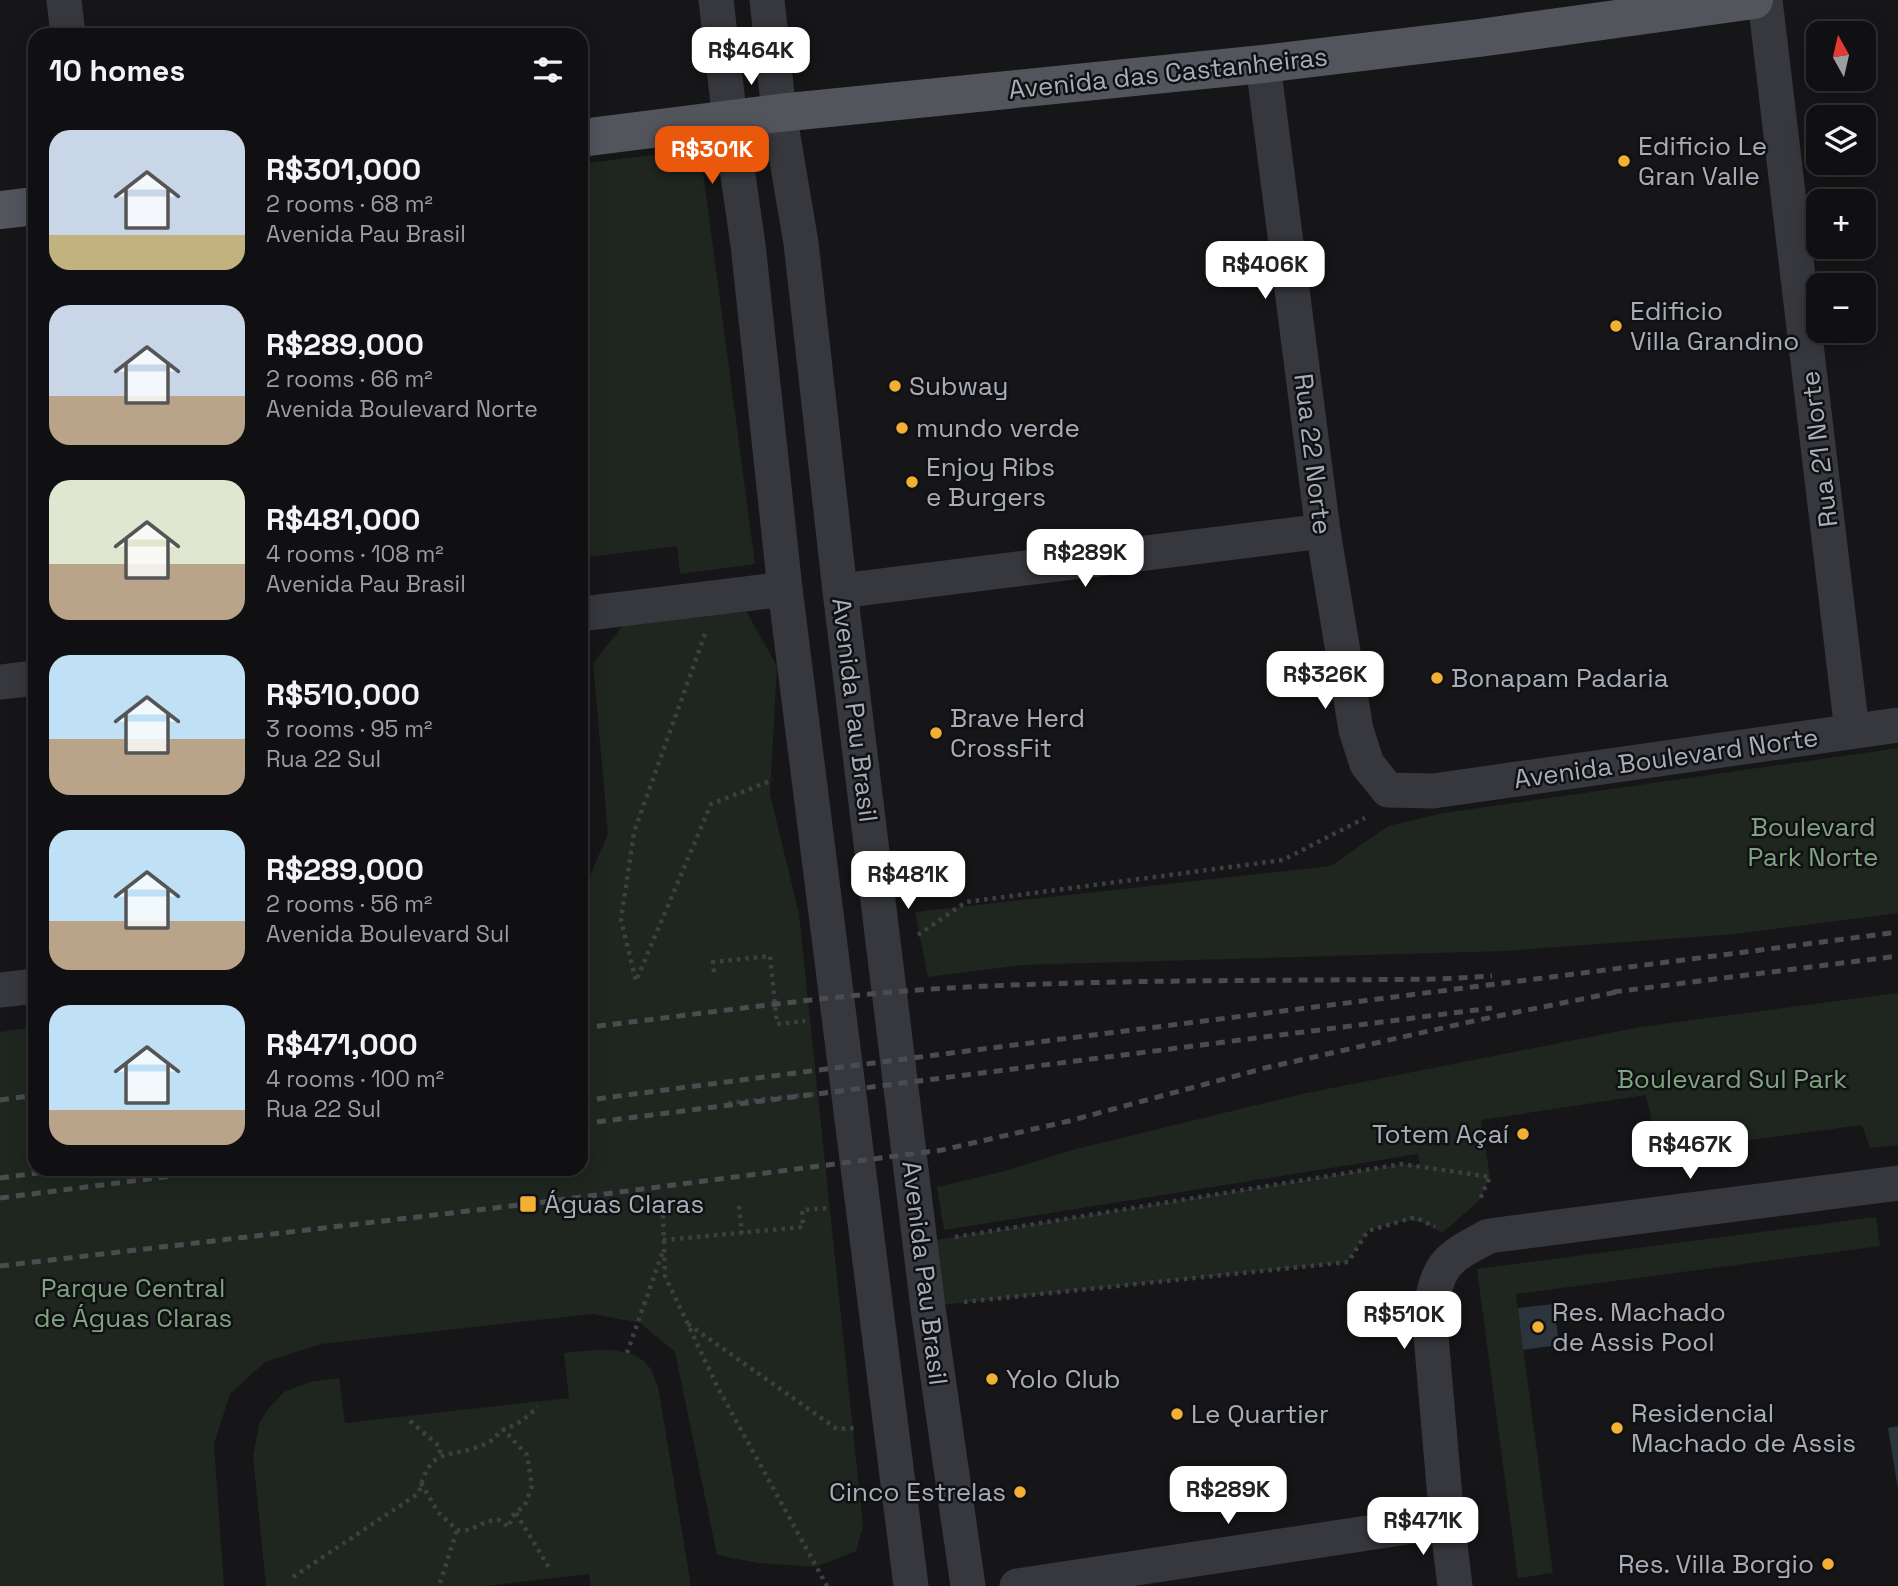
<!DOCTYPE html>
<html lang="en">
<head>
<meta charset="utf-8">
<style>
  body { margin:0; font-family:"Space Grotesk",sans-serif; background:#1e1e20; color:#f1f3f6; height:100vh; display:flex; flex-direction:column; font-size:26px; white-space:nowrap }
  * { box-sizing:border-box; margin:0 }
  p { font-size:23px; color:#9c9d9f }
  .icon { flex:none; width:38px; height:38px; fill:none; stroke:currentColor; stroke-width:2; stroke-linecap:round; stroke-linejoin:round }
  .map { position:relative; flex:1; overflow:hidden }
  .drawer { position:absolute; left:28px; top:28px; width:560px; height:1148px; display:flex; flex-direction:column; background:#101012; border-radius:21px; box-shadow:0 4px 18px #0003,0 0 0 2px #303032 }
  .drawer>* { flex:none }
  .needle { width:46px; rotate:352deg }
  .controls { position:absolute; left:1806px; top:21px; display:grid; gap:14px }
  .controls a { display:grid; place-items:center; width:70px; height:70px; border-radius:14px; background:#101012; box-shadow:0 4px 18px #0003,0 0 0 2px #303032; font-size:35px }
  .price { position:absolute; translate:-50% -60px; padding:0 16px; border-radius:14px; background:#fff; color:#222; font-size:23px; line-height:46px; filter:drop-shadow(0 2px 4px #0008) }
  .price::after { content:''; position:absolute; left:50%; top:42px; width:21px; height:16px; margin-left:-10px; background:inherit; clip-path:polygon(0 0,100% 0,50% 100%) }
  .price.active { background:#ea580c; color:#fff }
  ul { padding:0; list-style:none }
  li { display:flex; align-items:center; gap:21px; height:175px; padding:0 21px }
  li span { display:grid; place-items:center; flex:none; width:196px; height:140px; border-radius:21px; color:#555 }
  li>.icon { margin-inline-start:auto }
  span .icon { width:84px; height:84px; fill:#fffc; stroke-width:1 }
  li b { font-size:30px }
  h2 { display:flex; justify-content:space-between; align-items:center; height:84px; padding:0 21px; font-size:30px }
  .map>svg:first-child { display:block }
  .green { fill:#1e261f }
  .water { fill:#2c353c }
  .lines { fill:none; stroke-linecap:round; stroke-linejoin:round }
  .path { stroke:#3d3f44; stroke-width:4.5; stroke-dasharray:3.5 5; stroke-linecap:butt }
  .minor { stroke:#37383d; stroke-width:35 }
  .major { stroke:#53555c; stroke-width:38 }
  .rail { stroke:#4a4c52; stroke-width:5; stroke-dasharray:9 7; stroke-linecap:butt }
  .poi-dot { fill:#f2b134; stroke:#111113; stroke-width:2.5 }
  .labels { text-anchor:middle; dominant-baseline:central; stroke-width:5; stroke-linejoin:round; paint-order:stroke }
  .street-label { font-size:26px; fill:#a8adb8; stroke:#111113 }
  .poi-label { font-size:26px; fill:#a8adb8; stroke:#111113; text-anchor:start }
  .park-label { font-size:26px; fill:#7fa381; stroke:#111113 }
</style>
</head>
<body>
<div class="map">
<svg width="1898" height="1586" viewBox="0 0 1898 1586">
  <rect width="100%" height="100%" fill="#161618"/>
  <!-- green -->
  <g class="green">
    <path d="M 700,149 L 755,564 L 680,574 L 677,546 L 581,558 L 581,164 Z"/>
    <path d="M 745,609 L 777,666 L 770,794 L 799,914 L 863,1526 L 856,1551 L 816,1567 L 758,1563 L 717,1555 L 675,1352 L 640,1323 L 592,1314 L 321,1344 L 265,1362 L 230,1394 L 214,1444 L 224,1586 L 0,1586 L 0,1032 L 35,1027 L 35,1169 L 581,1169 L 581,896 L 608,834 L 593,663 L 626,622 Z"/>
    <path d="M 1898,748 L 1898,913 L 1735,934 L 1505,951 L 1022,965 L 928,977 L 915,912 L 1331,866 L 1388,826 L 1443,813 Z"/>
    <path d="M 1898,993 L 1898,1145 L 1870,1148 L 1862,1125 L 1661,1152 L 1657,1144 L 1646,1095 L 1481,1120 L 1490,1177 L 1480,1200 L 1442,1233 C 1412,1213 1401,1221 1368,1231 L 1348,1262 L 941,1305 L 935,1240 L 1402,1164 L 1420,1165 L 1418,1154 L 944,1230 L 937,1187 L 1005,1171 L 1072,1150 L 1302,1094 L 1640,1027 Z"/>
    <path d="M 1876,1217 L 1880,1246 L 1516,1294 L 1553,1573 L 1518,1578 L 1477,1269 Z"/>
    <path d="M 593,1350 C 613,1350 640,1350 651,1370 C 654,1375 655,1381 658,1386 L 691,1586 L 591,1586 L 589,1574 L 485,1586 L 266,1586 L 253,1456 L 259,1424 L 268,1409 L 284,1392 L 310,1382 L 339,1378 L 345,1423 L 569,1398 L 564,1353 Z"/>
  </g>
  <!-- water -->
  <g class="water">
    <path d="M 1554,1304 L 1559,1345 L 1523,1350 L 1518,1308 Z"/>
    <path d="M 1898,1426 L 1898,1489 L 1888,1428 Z"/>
  </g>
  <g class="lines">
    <!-- path -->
    <g class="path">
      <path d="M 705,634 L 634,832 L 621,920 L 636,981 L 711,804 L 773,780"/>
      <path d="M 918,935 L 966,902 L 1283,860 L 1365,818"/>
      <path d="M 714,972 L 713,962 L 770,956 L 777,1024 L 805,1021"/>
      <path d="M 728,1103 L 814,1094"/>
      <path d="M 739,1206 L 742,1233"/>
      <path d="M 663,1215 L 665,1276 L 718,1388 L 827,1586"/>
      <path d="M 955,1237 L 1402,1164 L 1490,1177 L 1479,1201"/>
      <path d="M 663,1240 L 803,1227 L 802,1210 L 829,1208"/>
      <path d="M 964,1302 L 1348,1262 L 1368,1231 L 1415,1217 L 1435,1227"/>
      <path d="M 688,1324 L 837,1429 L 856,1428"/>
      <path d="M 627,1353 L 663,1251"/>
      <path d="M 410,1421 L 440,1447 L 440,1456"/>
      <path d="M 421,1483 L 438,1512 L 457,1530 L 469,1530 L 488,1521 L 499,1520 L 509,1527 L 512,1516 L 525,1505 L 532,1486 L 527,1455 L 503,1429"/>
      <path d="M 516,1513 L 551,1571"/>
      <path d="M 293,1577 L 419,1493 C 430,1441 454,1461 489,1442 C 493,1440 497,1435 501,1431 C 506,1428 511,1427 516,1424 C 524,1420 531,1413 538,1407"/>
      <path d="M 440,1583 L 457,1530"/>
    </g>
    <!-- minor -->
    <g class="minor">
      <path d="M 64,0 L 68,35"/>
      <path d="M 716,0 L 730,120 L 748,245 L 785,589 L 911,1586"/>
      <path d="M 767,0 L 779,113 L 801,243 L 840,591 L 928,1308 L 968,1586"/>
      <path d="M 1765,0 L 1852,731"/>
      <path d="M 1263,64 L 1323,531 L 1356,730 L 1367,764 L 1388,790 L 1433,791 L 1898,725"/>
      <path d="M 840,591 L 1323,531"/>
      <path d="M 581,614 L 785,589"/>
      <path d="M 0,682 L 35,678"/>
      <path d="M 0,990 L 35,986"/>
      <path d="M 1017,1586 L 1447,1521"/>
      <path d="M 1455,1586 L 1447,1521 L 1429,1313 C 1440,1263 1443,1260 1489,1236 L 1898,1183"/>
    </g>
    <!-- major -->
    <g class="major">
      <path d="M 581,138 L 779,113 L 1263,64 L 1479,38 L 1754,0"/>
      <path d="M 0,210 L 35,206"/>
    </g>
    <!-- rail -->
    <g class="rail">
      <path d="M 1613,992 L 1898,956"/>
      <path d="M 581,1028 C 703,1014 826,995 949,988 C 1112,979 1276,981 1440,979 L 1492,976"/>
      <path d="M 0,1100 L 35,1095"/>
      <path d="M 581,1101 C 1020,1043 1459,990 1898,932"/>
      <path d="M 581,1124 L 1492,1008"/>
      <path d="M 0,1178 L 66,1169"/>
      <path d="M 0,1198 L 227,1169"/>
      <path d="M 0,1266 L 528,1204 L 942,1150 L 1069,1121 L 1265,1068 L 1478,1020 L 1622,991"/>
    </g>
  </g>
  <!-- markers -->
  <g class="poi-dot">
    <circle cx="1624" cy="161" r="7"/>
    <circle cx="1616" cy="326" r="7"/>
    <circle cx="895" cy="386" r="7"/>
    <circle cx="902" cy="428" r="7"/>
    <circle cx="912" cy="482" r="7"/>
    <circle cx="1437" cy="678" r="7"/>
    <circle cx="936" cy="733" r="7"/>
    <circle cx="1523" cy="1134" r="7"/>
    <rect x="519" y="1195" width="18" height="18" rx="3.5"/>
    <circle cx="1538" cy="1327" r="7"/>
    <circle cx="992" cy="1379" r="7"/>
    <circle cx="1177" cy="1414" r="7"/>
    <circle cx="1617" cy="1428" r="7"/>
    <circle cx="1020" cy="1492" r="7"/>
    <circle cx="1828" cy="1564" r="7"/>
  </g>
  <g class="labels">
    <!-- street labels -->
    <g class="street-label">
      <text transform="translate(1168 73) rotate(-6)">Avenida das Castanheiras</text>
      <text transform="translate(1819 449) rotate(-97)">Rua 21 Norte</text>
      <text transform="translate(1313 454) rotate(83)">Rua 22 Norte</text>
      <text transform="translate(855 710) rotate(83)">Avenida Pau Brasil</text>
      <text transform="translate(1666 758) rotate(-8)">Avenida Boulevard Norte</text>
      <text transform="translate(925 1273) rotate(83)">Avenida Pau Brasil</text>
    </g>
    <!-- poi labels -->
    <g class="poi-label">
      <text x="1638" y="146">Edificio Le<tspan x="1638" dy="30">Gran Valle</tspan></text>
      <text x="1630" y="311">Edificio<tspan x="1630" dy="30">Villa Grandino</tspan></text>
      <text x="909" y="386">Subway</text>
      <text x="916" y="428">mundo verde</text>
      <text x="926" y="467">Enjoy Ribs<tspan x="926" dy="30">e Burgers</tspan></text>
      <text x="1451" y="678">Bonapam Padaria</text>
      <text x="950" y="718">Brave Herd<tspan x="950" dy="30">CrossFit</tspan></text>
      <text x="1509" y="1134" text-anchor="end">Totem Açaí</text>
      <text x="544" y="1204">Águas Claras</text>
      <text x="1552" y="1312">Res. Machado<tspan x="1552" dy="30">de Assis Pool</tspan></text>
      <text x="1006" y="1379">Yolo Club</text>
      <text x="1631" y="1413">Residencial<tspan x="1631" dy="30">Machado de Assis</tspan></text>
      <text x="1191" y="1414">Le Quartier</text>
      <text x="1006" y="1492" text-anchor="end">Cinco Estrelas</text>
      <text x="1814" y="1564" text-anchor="end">Res. Villa Borgio</text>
    </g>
    <!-- park labels -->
    <g class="park-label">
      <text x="1813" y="827">Boulevard<tspan x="1813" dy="30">Park Norte</tspan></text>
      <text x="1732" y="1079">Boulevard Sul Park</text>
      <text x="133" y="1288">Parque Central<tspan x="133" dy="30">de Águas Claras</tspan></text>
    </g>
  </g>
</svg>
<div class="controls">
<a><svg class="needle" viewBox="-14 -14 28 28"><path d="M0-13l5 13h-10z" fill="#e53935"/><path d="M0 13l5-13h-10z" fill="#9c9d9f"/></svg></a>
<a><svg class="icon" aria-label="layers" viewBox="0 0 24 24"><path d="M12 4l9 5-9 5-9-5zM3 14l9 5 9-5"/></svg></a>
<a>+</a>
<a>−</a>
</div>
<b class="price" style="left:751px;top:87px">R$464K</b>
<b class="price active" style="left:712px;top:186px">R$301K</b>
<b class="price" style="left:1265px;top:301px">R$406K</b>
<b class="price" style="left:1085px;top:589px">R$289K</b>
<b class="price" style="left:1325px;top:711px">R$326K</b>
<b class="price" style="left:908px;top:911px">R$481K</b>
<b class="price" style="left:1690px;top:1181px">R$467K</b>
<b class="price" style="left:1404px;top:1351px">R$510K</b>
<b class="price" style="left:1228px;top:1526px">R$289K</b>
<b class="price" style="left:1423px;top:1557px">R$471K</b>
<section class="drawer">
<h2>10 homes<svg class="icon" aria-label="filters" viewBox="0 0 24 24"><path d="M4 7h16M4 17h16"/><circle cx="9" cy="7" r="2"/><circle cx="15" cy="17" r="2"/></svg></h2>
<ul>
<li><span style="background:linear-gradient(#c9d6e8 75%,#c2b280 0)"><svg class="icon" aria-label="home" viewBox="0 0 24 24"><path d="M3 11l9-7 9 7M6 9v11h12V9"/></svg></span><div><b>R$301,000</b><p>2 rooms · 68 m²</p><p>Avenida Pau Brasil</p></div></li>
<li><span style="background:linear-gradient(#c9d6e8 65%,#b9a48a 0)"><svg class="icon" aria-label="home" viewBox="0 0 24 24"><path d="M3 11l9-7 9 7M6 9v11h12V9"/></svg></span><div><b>R$289,000</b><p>2 rooms · 66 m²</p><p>Avenida Boulevard Norte</p></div></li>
<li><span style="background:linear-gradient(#dfe7d0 60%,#b9a48a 0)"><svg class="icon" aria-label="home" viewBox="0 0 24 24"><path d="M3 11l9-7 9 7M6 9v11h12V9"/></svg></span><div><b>R$481,000</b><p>4 rooms · 108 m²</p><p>Avenida Pau Brasil</p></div></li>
<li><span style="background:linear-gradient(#bfe0f5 60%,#b9a48a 0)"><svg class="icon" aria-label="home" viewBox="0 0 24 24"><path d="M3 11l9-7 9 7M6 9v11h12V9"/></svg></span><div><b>R$510,000</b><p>3 rooms · 95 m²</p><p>Rua 22 Sul</p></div></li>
<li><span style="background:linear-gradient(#bfe0f5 65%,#b9a48a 0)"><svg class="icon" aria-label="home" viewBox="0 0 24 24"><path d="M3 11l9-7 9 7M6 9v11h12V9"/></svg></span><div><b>R$289,000</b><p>2 rooms · 56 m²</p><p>Avenida Boulevard Sul</p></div></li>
<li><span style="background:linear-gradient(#bfe0f5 75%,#b9a48a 0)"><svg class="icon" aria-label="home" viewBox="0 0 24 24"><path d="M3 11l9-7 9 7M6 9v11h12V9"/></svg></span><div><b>R$471,000</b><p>4 rooms · 100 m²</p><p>Rua 22 Sul</p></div></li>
</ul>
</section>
</div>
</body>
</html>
